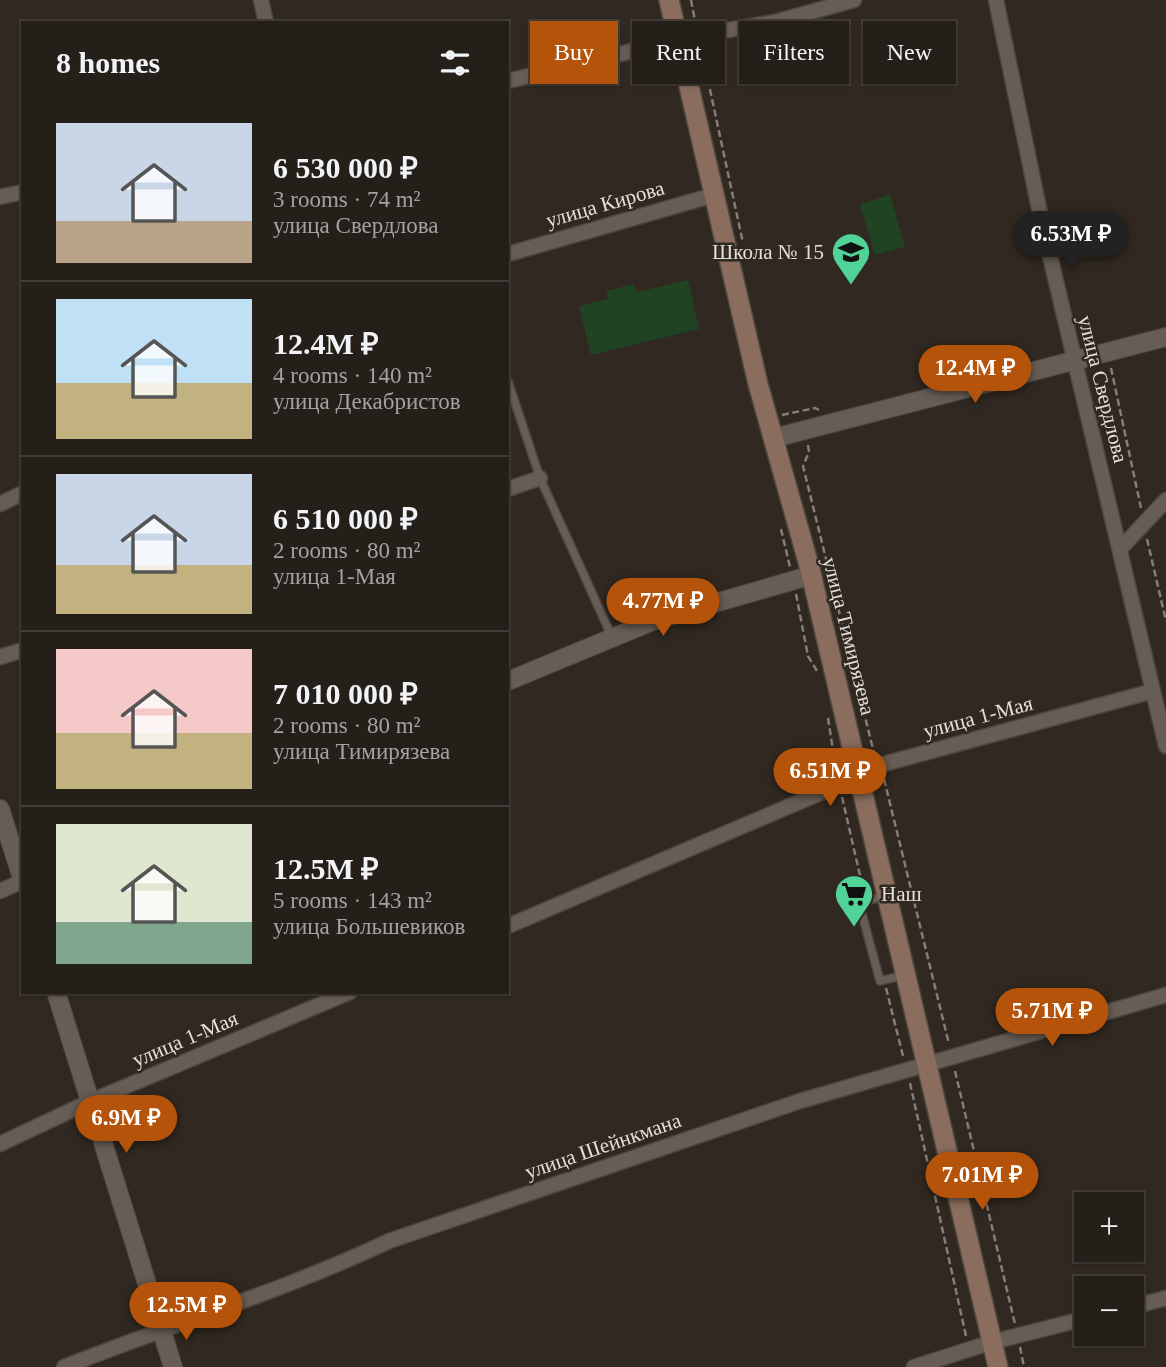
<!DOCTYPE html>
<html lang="en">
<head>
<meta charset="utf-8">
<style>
  body { margin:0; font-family:"Times New Roman",serif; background:#2d2722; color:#f1f3f6; height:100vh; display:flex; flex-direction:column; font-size:26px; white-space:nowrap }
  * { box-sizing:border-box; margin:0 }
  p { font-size:23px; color:#a3a2a2 }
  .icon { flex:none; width:38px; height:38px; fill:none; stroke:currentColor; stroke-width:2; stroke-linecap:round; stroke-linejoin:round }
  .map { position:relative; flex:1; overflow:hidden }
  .panel { position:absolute; left:21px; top:21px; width:488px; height:973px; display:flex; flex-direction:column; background:#251f19; border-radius:0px; box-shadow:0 2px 5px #0004,0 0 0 2px #423d38 }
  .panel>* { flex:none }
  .guide { position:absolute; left:530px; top:21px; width:530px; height:63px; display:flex; gap:14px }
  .buttons { position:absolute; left:1074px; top:1192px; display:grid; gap:14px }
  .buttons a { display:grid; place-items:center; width:70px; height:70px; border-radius:0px; background:#251f19; box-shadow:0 2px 5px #0004,0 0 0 2px #423d38; font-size:35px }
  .price { position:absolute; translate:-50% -60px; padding:0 16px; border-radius:24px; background:#b45309; color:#fff; font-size:23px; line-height:46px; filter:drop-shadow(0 2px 4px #0008) }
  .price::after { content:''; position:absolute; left:50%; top:42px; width:21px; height:16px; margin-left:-10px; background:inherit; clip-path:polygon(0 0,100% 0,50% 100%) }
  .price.selected { background:#222; color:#fff }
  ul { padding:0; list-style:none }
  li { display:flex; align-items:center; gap:21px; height:175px; padding:0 35px }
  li+li { border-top:2px solid #423d38 }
  li span { display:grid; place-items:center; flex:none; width:196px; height:140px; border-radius:0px; color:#555 }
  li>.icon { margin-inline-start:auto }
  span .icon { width:84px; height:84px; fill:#fffc; stroke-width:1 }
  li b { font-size:30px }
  h2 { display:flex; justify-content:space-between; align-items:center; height:84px; padding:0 35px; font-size:30px }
  .tag { padding:0 24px; border-radius:0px; background:#251f19; box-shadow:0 2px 5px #0004,0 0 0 2px #423d38; font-size:24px; line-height:63px }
  .tag.selected { background:#b45309; color:#fff }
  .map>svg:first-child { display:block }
  .green { fill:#204324 }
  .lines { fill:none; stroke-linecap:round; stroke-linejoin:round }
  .service-casing { stroke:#4e4740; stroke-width:10 }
  .minor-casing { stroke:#4e4740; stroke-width:17 }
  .tertiary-casing { stroke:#4e4740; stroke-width:20 }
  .secondary-casing { stroke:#4e4740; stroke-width:22 }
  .path { stroke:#857e77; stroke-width:2.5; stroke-dasharray:7 3.5; stroke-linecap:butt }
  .service { stroke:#675d55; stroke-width:7 }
  .minor { stroke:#675d55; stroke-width:14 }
  .tertiary { stroke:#675d55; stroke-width:18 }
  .secondary { stroke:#8a6d5d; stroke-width:19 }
  .labels { text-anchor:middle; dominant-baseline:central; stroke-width:5; stroke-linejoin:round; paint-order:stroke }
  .street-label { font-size:21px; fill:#e5dfda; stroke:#312921 }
  .poi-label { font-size:21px; fill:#e5dfda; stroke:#312921; text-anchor:end }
</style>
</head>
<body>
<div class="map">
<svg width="1166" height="1367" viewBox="0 0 1166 1367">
  <rect width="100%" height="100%" fill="#312921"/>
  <!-- green -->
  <g class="green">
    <path d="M 890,195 L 905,247 L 875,255 L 860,204 Z"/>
    <path d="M 688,280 L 699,329 L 591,355 L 579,306 L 608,299 L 606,291 L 634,284 L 637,292 Z"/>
  </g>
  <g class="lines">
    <!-- service casing -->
    <g class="service-casing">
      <g id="service">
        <path d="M 508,381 L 540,478 L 612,637"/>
        <path d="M 884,896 L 859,903 L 880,981 L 905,975"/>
      </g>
    </g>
    <!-- minor casing -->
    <g class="minor-casing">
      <g id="minor">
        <path d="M 261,0 L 266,23"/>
        <path d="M 996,0 L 1041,218 L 1166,746"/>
        <path d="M 508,81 L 698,35 L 775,22 L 854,0"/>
        <path d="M 0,197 L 23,192"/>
        <path d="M 508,254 L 714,195"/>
        <path d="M 508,489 L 540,478"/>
        <path d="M 0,504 L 23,493"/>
        <path d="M 1121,548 L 1166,500"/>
        <path d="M 0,657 L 23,650"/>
        <path d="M 0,891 L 23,881"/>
        <path d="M 508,926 L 839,785 L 880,765 L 1153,691"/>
        <path d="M 0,1144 L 89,1102 L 350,992"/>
        <path d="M 1132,1307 L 1166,1298"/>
        <path d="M 64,1367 C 172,1324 284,1291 389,1241 L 800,1101 L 1166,995"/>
        <path d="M 914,1367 L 992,1342 L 1087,1318"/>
      </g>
    </g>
    <!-- tertiary casing -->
    <g class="tertiary-casing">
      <g id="tertiary">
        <path d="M 774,438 L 1166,337"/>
        <path d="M 508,681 L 653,621 L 812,575"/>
        <path d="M 0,809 L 23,881"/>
        <path d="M 56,992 L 173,1367"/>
      </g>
    </g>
    <!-- secondary casing -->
    <g class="secondary-casing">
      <path id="secondary" d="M 669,0 L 758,384 L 810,569 L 998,1367"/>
    </g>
    <!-- path -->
    <g class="path">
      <path d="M 691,0 L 695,21"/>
      <path d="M 701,48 L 743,243"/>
      <path d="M 1111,368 L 1141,508"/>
      <path d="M 782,415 L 815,408 L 819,410"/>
      <path d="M 808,445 L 809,452 L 803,466 L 874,753"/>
      <path d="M 781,529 L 790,567"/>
      <path d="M 1147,539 L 1166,621"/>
      <path d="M 796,594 L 808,656 L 817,671"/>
      <path d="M 828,718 L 836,770"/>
      <path d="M 884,779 L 949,1044"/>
      <path d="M 842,797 L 864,893"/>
      <path d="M 886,988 L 903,1056"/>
      <path d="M 955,1071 L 1015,1324"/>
      <path d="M 910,1083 L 966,1336"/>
      <path d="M 1020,1347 L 1024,1367"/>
    </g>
    <!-- service -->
    <use href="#service" class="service"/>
    <!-- minor -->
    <use href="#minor" class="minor"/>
    <!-- tertiary -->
    <use href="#tertiary" class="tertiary"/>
    <!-- secondary -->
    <use href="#secondary" class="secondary"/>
  </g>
  <!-- icons -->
  <defs>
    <g id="school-pin" transform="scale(2.0125)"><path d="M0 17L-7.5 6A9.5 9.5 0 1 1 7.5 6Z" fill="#51d398" stroke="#312921"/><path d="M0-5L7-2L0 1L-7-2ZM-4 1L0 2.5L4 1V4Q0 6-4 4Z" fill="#111"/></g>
    <g id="supermarket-pin" transform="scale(2.0125)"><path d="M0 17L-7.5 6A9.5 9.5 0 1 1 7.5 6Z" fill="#51d398" stroke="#312921"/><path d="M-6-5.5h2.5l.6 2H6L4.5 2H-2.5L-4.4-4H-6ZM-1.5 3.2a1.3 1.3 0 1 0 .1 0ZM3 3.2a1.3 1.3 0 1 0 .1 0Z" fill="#111"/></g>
  </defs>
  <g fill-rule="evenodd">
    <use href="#school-pin" x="851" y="252"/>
    <use href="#supermarket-pin" x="854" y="894"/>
  </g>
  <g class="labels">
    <!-- street labels -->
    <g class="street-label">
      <text transform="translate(605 204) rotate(-16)">улица Кирова</text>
      <text transform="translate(1103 389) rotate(76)">улица Свердлова</text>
      <text transform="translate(849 636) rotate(76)">улица Тимирязева</text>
      <text transform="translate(978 717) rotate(-15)">улица 1-Мая</text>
      <text transform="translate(185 1039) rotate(-23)">улица 1-Мая</text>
      <text transform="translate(603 1146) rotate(-19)">улица Шейнкмана</text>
    </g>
    <!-- poi labels -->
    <g class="poi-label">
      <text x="824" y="252">Школа № 15</text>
      <text x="881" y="894" text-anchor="start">Наш</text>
    </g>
  </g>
</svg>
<div class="buttons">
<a>+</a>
<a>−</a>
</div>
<b class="price selected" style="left:1071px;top:271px">6.53M ₽</b>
<b class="price" style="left:975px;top:405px">12.4M ₽</b>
<b class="price" style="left:663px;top:638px">4.77M ₽</b>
<b class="price" style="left:830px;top:808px">6.51M ₽</b>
<b class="price" style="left:1052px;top:1048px">5.71M ₽</b>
<b class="price" style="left:126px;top:1155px">6.9M ₽</b>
<b class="price" style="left:982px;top:1212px">7.01M ₽</b>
<b class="price" style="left:186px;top:1342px">12.5M ₽</b>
<div class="guide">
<a class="tag selected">Buy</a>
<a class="tag">Rent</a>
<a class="tag">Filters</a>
<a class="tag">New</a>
</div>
<section class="panel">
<h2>8 homes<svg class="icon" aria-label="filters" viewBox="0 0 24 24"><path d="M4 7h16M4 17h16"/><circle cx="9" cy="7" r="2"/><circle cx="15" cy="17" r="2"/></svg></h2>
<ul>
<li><span style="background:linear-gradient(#c9d6e8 70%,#b9a48a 0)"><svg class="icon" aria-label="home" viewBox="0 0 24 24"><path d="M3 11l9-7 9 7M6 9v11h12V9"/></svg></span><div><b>6 530 000 ₽</b><p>3 rooms · 74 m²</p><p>улица Свердлова</p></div></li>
<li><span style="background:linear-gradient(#bfe0f5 60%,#c2b280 0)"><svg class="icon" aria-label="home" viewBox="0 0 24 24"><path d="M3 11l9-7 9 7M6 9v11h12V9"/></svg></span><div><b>12.4M ₽</b><p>4 rooms · 140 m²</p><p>улица Декабристов</p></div></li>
<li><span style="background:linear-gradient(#c9d6e8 65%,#c2b280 0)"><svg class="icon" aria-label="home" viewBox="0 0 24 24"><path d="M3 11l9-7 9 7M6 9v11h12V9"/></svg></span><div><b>6 510 000 ₽</b><p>2 rooms · 80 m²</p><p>улица 1-Мая</p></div></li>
<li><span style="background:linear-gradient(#f6c9c9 60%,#c2b280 0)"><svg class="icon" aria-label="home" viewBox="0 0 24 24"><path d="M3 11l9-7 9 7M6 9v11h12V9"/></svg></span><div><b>7 010 000 ₽</b><p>2 rooms · 80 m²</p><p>улица Тимирязева</p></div></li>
<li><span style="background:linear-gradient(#dfe7d0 70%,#7fa58c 0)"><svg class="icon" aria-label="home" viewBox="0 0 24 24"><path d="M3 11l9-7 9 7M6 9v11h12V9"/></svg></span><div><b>12.5M ₽</b><p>5 rooms · 143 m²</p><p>улица Большевиков</p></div></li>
</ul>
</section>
</div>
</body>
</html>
